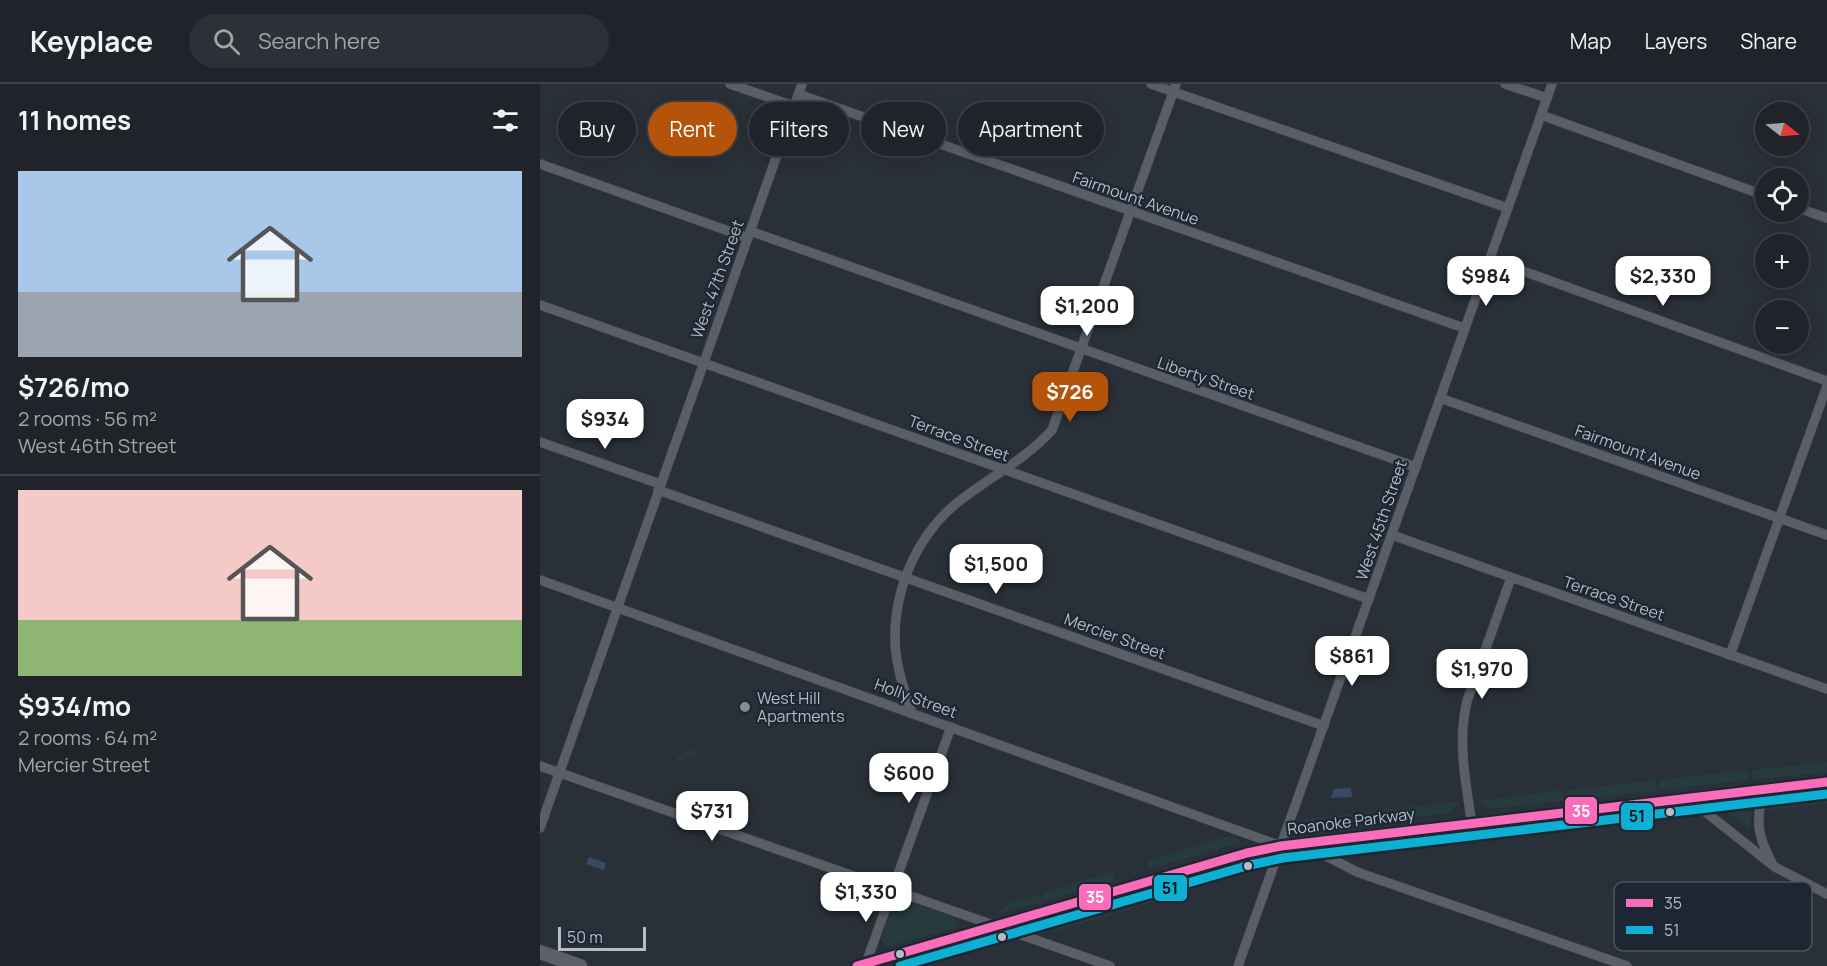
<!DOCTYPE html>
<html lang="en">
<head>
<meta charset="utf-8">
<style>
  body { margin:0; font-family:Manrope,sans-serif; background:#2d3036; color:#f1f3f6; height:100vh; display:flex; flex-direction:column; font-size:22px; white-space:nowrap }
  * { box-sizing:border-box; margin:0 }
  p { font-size:20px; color:#a2a4a8 }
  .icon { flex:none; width:33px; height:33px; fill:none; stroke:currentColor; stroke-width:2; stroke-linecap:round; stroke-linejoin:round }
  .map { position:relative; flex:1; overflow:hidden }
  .side { display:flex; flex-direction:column; background:#20242a; width:540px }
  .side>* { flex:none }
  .hud { position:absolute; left:18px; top:18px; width:570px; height:54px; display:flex; gap:12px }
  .needle { width:39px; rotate:107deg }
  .controls { position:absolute; left:1215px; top:18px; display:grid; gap:12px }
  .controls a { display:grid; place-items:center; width:54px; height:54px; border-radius:50%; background:#20242a; box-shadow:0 3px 15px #0003,0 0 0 2px #3d4147; font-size:30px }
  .scale { position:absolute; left:18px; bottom:15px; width:88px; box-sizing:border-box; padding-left:6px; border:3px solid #b4bcc9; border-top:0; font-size:16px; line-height:21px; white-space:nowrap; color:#b4bcc9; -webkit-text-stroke:4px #1d2633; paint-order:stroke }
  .price { position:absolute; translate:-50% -51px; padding:0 14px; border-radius:12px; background:#fff; color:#222; font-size:20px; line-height:39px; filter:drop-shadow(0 2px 3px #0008) }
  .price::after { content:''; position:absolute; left:50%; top:36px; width:18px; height:14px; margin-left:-9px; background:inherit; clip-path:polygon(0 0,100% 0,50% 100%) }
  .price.on { background:#b45309; color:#fff }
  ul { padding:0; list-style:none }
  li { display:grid; align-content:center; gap:12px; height:318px; padding:0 18px }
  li+li { border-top:2px solid #3d4147 }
  li span { display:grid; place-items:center; height:186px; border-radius:0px; color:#555 }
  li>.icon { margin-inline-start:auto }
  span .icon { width:108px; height:108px; fill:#fffc; stroke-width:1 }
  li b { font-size:26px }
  h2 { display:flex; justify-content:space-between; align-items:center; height:72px; padding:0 18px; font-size:26px }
  .pill { padding:0 21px; border-radius:27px; background:#20242a; box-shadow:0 3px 15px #0003,0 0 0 2px #3d4147; font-size:21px; line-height:54px }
  .pill.on { background:#b45309; color:#fff }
  header { display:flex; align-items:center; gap:36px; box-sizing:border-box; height:84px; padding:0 30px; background:#20242a; border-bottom:2px solid #3d4147 }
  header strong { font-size:28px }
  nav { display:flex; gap:33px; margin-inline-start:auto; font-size:21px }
  .search { width:420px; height:54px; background:#2d3036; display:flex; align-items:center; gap:15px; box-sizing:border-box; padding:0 21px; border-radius:33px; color:#a2a4a8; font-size:22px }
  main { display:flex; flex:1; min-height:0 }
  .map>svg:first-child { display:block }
  .green { fill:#273a3e }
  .water { fill:#384963 }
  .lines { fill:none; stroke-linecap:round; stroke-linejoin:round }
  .street-casing { stroke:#484c53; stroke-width:10 }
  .secondary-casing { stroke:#484c53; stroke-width:14 }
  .primary-casing { stroke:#484c55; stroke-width:15 }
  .street { stroke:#5a5e66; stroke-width:9 }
  .secondary { stroke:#595d64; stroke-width:12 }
  .primary { stroke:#5c6168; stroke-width:14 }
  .bus-1-casing { stroke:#1d2633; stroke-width:14 }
  .bus-2-casing { stroke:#1d2633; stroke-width:14 }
  .bus-1 { stroke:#fb6dba; stroke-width:9 }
  .bus-2 { stroke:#0dafd3; stroke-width:9 }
  .poi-dot { fill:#848b96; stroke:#1d2633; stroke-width:2 }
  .bus-dot { fill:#b4bcc9; stroke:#1d2633; stroke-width:2 }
  .labels { text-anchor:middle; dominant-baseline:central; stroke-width:4.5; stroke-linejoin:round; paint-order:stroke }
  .street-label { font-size:16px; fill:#b4bcc9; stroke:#1d2633 }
  .poi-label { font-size:16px; fill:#b4bcc9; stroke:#1d2633; text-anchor:start }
  .key { fill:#1d2633; stroke:#4a5360; stroke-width:1.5 }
  .key-label { font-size:16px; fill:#b4bcc9 }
  .line-badge { stroke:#1d2633; stroke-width:2 }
  .badge-label { font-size:16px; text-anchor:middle; font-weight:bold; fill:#fff }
  .pale-badge-label { font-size:16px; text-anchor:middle; font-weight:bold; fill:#111 }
</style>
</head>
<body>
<header>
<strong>Keyplace</strong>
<div class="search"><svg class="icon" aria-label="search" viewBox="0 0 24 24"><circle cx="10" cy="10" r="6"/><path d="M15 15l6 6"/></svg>Search here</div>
<nav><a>Map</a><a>Layers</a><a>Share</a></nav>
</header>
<main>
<section class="side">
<h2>11 homes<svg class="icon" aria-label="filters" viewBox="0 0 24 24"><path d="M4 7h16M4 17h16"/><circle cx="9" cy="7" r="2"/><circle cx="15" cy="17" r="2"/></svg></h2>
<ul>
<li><span style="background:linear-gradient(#a9c7e8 65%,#9aa5b1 0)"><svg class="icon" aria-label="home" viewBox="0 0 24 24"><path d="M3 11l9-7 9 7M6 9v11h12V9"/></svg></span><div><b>$726/mo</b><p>2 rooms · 56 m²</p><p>West 46th Street</p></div></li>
<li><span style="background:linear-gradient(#f6c9c9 70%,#8fb573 0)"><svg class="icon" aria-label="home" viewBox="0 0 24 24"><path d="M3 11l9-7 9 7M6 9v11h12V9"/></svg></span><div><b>$934/mo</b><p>2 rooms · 64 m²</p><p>Mercier Street</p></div></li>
</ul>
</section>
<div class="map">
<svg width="1287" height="882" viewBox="0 0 1287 882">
  <rect width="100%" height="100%" fill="#2a3038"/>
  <!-- green -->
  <g class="green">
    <path d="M 155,664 L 158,665 L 155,674 L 148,671 L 144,678 L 137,676 L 138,672 Z"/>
    <path d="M 1287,678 L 1287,688 L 1212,696 L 1211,686 Z"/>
    <path d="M 1207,686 L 1209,696 L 1120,706 L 1119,696 Z"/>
    <path d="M 1116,696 L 1117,707 L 1027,716 L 1026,706 Z"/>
    <path d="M 1022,706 L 1024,717 L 948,725 L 937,717 Z"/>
    <path d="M 1287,710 L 1287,719 L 1261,722 L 1260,713 Z"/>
    <path d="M 1258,713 L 1259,723 L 1223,726 L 1227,717 Z"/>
    <path d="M 921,717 L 910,729 L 863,734 L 862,724 Z"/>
    <path d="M 1209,718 L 1212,719 L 1210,745 L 1184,726 L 1186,722 Z"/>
    <path d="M 859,724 L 860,734 L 763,744 L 765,735 Z"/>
    <path d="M 1095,729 L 1098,734 L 798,766 L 801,761 Z"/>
    <path d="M 689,752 L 700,756 L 699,759 L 606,786 L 610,776 Z"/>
    <path d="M 714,781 L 720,786 L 646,808 L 643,799 L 698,782 L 700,788 L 709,786 L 709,782 Z"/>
    <path d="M 574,787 L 576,796 L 504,817 L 502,809 Z"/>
    <path d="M 640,800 L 643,809 L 578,829 L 575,819 Z"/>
    <path d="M 499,810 L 502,818 L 457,829 L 470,819 Z"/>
    <path d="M 359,815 L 413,833 L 417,841 L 415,844 L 346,863 L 342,857 C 344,845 350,824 359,815 Z"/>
    <path d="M 571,820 L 574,830 L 512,848 L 502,844 L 504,840 Z"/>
  </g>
  <!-- water -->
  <g class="water">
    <path d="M 811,704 L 812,713 L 791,714 L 794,705 Z"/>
    <path d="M 49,773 L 66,779 L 64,786 L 46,780 Z"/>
  </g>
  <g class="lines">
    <!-- street casing -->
    <g class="street-casing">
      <g id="street">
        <path d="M 190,0 L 254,22"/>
        <path d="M 611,0 L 968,124"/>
        <path d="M 965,0 L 1007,14"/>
        <path d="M 258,10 L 924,244"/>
        <path d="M 1001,31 L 1226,112"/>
        <path d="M 0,80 L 208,154"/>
        <path d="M 1258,124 L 1287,134"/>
        <path d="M 210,147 L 876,383"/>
        <path d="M 950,175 L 1287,297"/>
        <path d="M 0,221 L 829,515"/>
        <path d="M 900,314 L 1287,451"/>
        <path d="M 0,358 L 120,400"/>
        <path d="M 118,406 L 784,642"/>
        <path d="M 852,451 L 1287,605"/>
        <path d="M 0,496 L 741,762"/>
        <path d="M 1190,571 L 1287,302"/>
        <path d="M 372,629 C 364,606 356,582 355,558 C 354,503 378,448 422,415 C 452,392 487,374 512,346 L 636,0"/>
        <path d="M 0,682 L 570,882"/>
        <path d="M 1222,706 C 1217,739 1216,749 1232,779"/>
        <path d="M 1149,715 L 1235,783 L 1287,810"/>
        <path d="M 932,741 C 926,699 917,659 927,617 L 971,494"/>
        <path d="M 0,744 L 262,0"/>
        <path d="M 769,758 L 788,773 L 817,788 L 1087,882"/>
        <path d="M 325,882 L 411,643"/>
        <path d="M 698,882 L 1012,0"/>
      </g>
    </g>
    <!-- secondary casing -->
    <g class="secondary-casing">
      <path id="secondary" d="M 317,882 L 707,769 L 741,762 L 1287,698"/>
    </g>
    <!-- primary casing -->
    <g class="primary-casing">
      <path id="primary" d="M 0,868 L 40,882"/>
    </g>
    <!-- street -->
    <use href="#street" class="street"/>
    <!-- secondary -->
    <use href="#secondary" class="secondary"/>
    <!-- primary -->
    <use href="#primary" class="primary"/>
    <!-- bus-1 casing -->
    <g class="bus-1-casing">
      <path id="bus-1" d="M 317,882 L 707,769 L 741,762 L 1287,698"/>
    </g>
    <!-- bus-2 casing -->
    <g class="bus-2-casing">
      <path id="bus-2" d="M 360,882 L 710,781 L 743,774 L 1287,710"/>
    </g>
    <!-- bus-1 -->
    <use href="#bus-1" class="bus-1"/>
    <!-- bus-2 -->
    <use href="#bus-2" class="bus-2"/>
  </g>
  <!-- markers -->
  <circle class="poi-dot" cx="205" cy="623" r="6"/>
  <g class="bus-dot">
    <circle cx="1130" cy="728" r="5"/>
    <circle cx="708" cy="782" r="5"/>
    <circle cx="462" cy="853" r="5"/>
    <circle cx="360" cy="870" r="5"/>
  </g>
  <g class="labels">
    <!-- street labels -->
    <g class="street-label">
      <text transform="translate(596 114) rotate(19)">Fairmount Avenue</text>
      <text transform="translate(177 195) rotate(-70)">West 47th Street</text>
      <text transform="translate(666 294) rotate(19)">Liberty Street</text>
      <text transform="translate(419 354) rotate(20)">Terrace Street</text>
      <text transform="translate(1098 368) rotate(20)">Fairmount Avenue</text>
      <text transform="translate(841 436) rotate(-71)">West 45th Street</text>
      <text transform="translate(1074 514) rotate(19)">Terrace Street</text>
      <text transform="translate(575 552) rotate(20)">Mercier Street</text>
      <text transform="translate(376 614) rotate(20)">Holly Street</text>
      <text transform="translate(811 737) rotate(-7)">Roanoke Parkway</text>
    </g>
    <!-- poi labels -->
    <g class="poi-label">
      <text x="217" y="614">West Hill<tspan x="217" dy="18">Apartments</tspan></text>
    </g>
  </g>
  <!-- legend -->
  <rect x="1074" y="798" width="198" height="69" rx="9" class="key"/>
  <rect x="1086" y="815" width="27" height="8" fill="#fb6dba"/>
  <rect x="1086" y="842" width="27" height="8" fill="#0dafd3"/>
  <g class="key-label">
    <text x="1124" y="825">35</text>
    <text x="1124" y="852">51</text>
  </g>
  <g class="line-badge">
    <rect x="1024" y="712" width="34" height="29" rx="6" fill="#fb6dba"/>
    <rect x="1080" y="718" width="34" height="29" rx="6" fill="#0dafd3"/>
    <rect x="613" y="790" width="35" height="28" rx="6" fill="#0dafd3"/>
    <rect x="538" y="799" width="34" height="28" rx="6" fill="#fb6dba"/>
  </g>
  <g class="badge-label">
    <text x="1041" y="733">35</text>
    <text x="555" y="819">35</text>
  </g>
  <g class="pale-badge-label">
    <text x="1097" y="738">51</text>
    <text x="630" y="810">51</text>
  </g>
</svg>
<div class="controls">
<a><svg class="needle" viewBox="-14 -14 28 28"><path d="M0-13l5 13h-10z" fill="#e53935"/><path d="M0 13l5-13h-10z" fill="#a2a4a8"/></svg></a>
<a><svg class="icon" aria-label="locate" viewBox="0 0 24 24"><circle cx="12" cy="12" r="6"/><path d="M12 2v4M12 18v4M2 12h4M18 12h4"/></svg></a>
<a>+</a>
<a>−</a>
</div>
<div class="scale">50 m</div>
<b class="price" style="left:946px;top:223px">$984</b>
<b class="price" style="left:1123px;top:223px">$2,330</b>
<b class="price" style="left:547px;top:253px">$1,200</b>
<b class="price on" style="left:530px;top:339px">$726</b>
<b class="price" style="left:65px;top:366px">$934</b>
<b class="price" style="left:456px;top:511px">$1,500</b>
<b class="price" style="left:812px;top:603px">$861</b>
<b class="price" style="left:942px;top:616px">$1,970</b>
<b class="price" style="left:369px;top:720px">$600</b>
<b class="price" style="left:172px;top:758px">$731</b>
<b class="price" style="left:326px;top:839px">$1,330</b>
<div class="hud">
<a class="pill">Buy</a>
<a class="pill on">Rent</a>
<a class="pill">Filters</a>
<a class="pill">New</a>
<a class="pill">Apartment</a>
</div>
</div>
</main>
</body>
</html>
